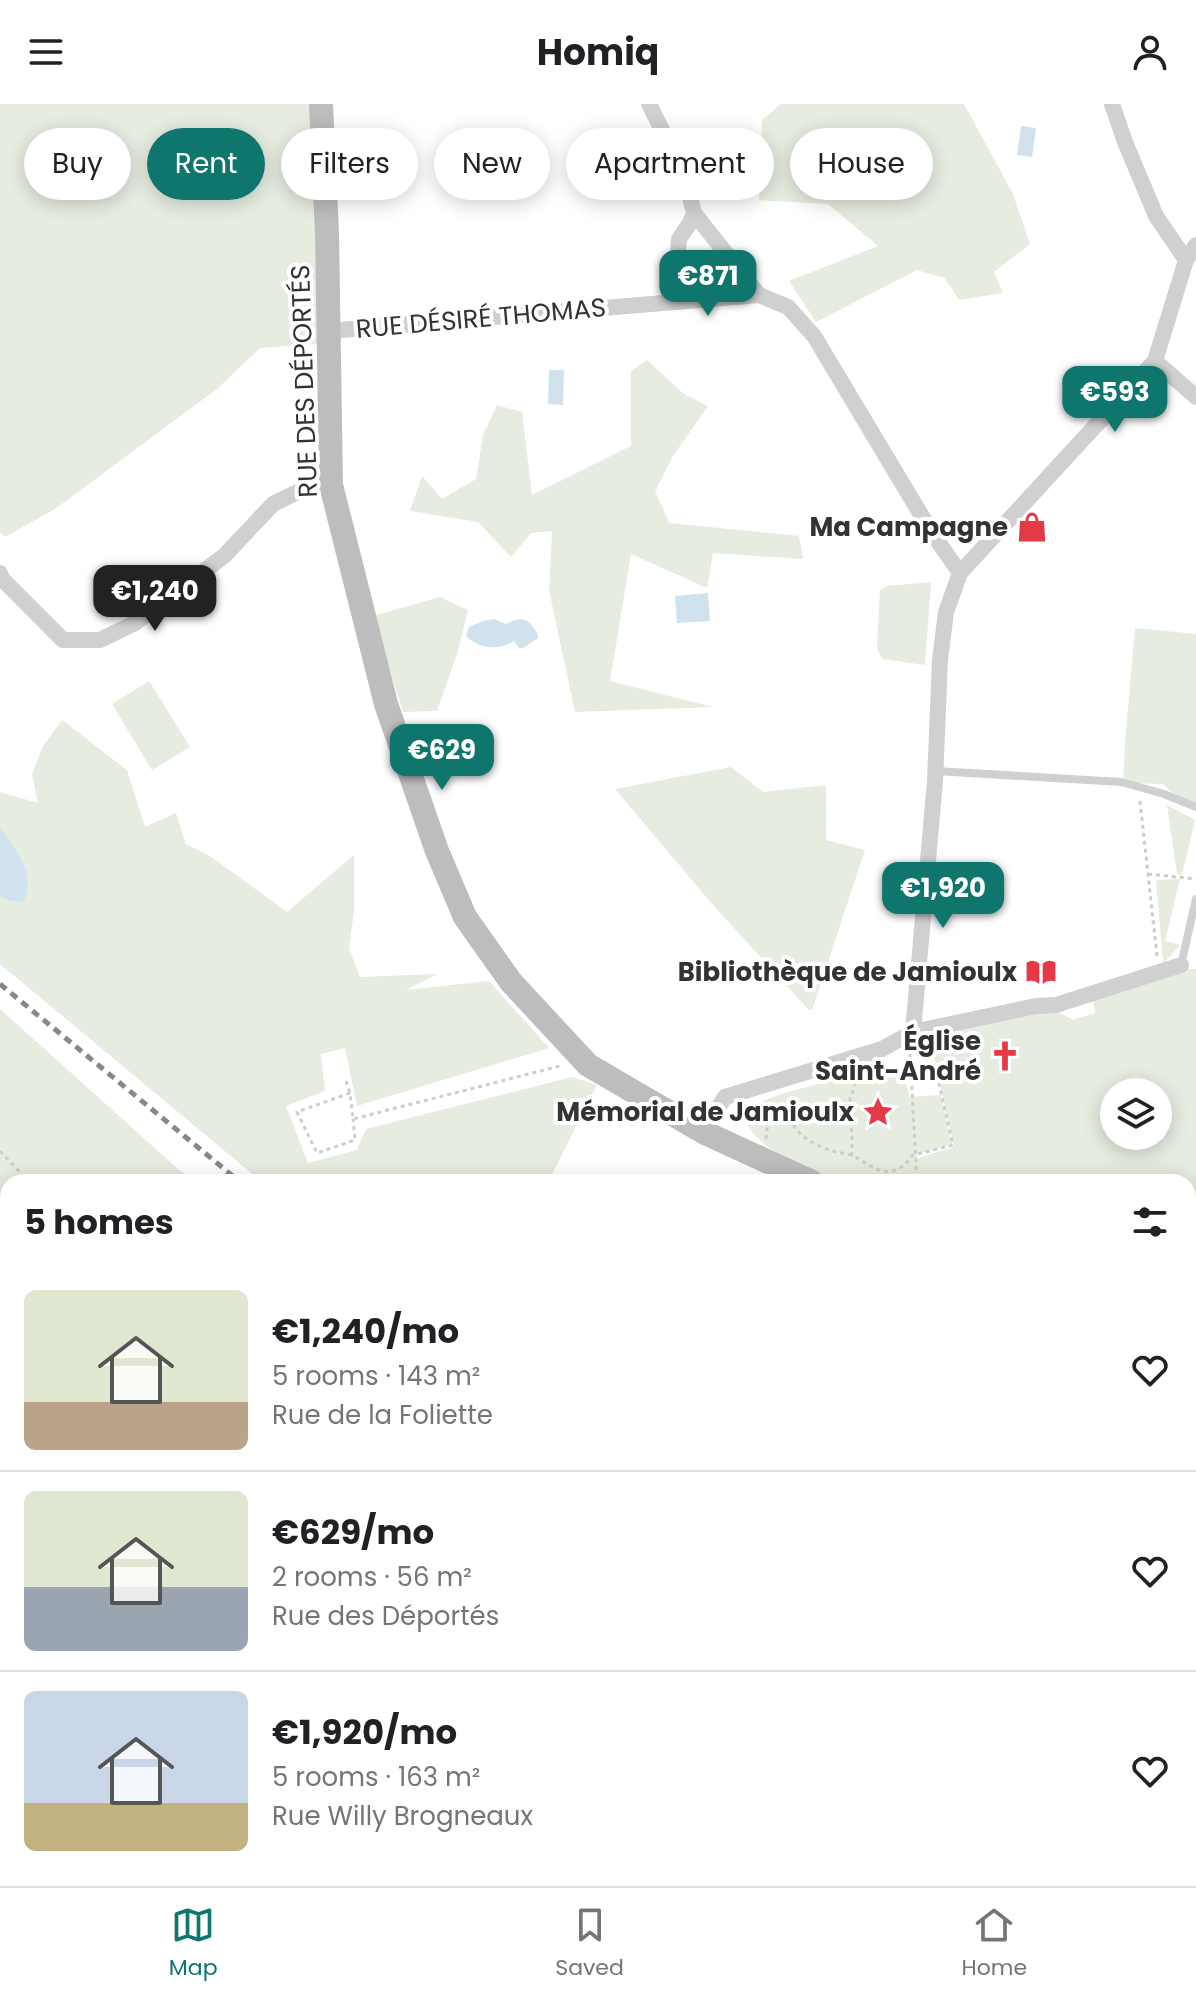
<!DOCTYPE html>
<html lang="en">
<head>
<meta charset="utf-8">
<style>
  body { margin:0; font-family:Poppins,sans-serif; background:#f2f2f2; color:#202124; height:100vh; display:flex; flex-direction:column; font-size:30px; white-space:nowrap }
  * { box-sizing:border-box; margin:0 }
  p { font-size:26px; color:#757577 }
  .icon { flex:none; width:44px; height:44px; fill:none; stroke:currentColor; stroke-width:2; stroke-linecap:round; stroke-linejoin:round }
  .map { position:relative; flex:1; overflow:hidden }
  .drawer { position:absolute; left:0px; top:1070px; width:1196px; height:712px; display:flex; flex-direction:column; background:#fff; border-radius:24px 24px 0 0; box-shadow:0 4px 20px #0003 }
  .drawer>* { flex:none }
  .top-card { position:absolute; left:24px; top:24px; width:1148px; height:72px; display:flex; gap:16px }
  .controls { position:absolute; left:1100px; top:974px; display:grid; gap:16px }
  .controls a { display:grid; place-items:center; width:72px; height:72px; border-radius:50%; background:#fff; box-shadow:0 4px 20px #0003; font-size:40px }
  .price { position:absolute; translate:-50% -68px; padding:0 18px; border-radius:16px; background:#0f766e; color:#fff; font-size:26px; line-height:52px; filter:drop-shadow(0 2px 4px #0008) }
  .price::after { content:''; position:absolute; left:50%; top:48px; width:24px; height:18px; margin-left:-12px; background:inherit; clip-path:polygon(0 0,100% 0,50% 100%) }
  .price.current { background:#222; color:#fff }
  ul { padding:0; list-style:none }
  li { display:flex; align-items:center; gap:24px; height:200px; padding:0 24px }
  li+li { border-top:2px solid #e0e0e0 }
  li span { display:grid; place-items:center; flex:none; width:224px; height:160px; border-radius:12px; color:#555 }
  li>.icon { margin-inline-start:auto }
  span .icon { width:96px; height:96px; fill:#fffc; stroke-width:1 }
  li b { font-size:34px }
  h2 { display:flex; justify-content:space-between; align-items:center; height:96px; padding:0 24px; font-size:34px }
  .pill { padding:0 28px; border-radius:36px; background:#fff; box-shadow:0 4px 20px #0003; font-size:28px; line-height:72px }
  .pill.current { background:#0f766e; color:#fff }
  header { display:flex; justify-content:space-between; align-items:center; height:104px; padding:0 24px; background:#fff; font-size:36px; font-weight:700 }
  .tabs { display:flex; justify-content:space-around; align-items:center; height:112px; border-top:2px solid #e0e0e0; background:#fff; font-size:22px; color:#757577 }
  .tabs a { display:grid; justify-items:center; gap:4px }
  .tabs .current { color:#0f766e }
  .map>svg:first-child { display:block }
  .green { fill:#e6ecdf; fill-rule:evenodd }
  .water { fill:#cfe2ee }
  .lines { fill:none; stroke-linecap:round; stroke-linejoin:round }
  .path { stroke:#cdcdcd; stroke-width:3; stroke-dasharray:4 4; stroke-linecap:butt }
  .lane { stroke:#d0d0d0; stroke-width:8 }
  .street { stroke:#d0d0d0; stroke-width:16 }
  .secondary { stroke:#bdbdbd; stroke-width:24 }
  .rail { stroke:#888; stroke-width:5; stroke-dasharray:8 6; stroke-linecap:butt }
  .labels { text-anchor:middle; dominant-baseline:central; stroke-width:8; stroke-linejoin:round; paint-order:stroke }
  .street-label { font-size:26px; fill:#333; stroke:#fff }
  .poi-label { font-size:26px; font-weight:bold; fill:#333; stroke:#fff; text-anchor:end }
</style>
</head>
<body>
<header><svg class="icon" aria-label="menu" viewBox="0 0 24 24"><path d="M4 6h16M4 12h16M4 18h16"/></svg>Homiq<svg class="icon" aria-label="person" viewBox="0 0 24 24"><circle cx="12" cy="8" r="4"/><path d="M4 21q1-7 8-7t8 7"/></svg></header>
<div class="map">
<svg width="1196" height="1782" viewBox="0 0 1196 1782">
  <rect width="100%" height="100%" fill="#fff"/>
  <!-- green -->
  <g class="green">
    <path d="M 0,0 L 312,0 L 319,240 L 260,244 L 217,285 L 55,405 L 5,433 L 0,428 Z"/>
    <path d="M 781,0 L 964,0 L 1013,90 L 1030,140 L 994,168 L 1003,189 L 959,196 L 944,173 L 937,172 L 917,166 L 816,218 L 789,177 L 878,142 L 828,100 L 759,96 L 762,16 Z"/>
    <path d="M 647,256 L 684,290 L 708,302 L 673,352 L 655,387 L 669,419 L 799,432 L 803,455 L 713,449 L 707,484 L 631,450 L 610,577 L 713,603 L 575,608 L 549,486 L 552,427 L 531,429 L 511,453 L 478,418 L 410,407 L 422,372 L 442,395 L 476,375 L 483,331 L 497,301 L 522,308 L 532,391 L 631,342 L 631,267 Z"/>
    <path d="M 931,478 L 925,561 L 882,555 L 877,544 L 880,486 L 887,482 Z"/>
    <path d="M 440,493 L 468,506 L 458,547 L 437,607 L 403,608 L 373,512 Z"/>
    <path d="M 1135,524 L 1196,530 L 1196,703 L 1183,698 L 1163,680 L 1123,679 L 1125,640 Z"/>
    <path d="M 149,577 L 190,643 L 152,666 L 112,600 Z"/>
    <path d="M 62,616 L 127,666 L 145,723 L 176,709 L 186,740 L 210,752 L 287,808 L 354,751 L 354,806 L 349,844 L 360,873 L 437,870 L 406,886 L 489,877 L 549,944 L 357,1002 L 345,944 L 321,950 L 325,987 L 286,1002 L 308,1059 L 357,1046 L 366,1025 L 572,973 L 597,981 L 548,1078 L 262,1078 L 0,860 L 0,688 L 38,699 L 32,670 L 43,642 Z"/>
    <path d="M 731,663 L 763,688 L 826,681 L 826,736 L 865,746 L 812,906 L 809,906 L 713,801 L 615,685 Z"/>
    <path d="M 1167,701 L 1195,716 L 1182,771 L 1177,770 Z"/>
    <path d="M 1180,775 L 1165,837 L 1180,841 L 1163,860 L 1156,776 Z"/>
    <path d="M 1185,865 L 1196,865 L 1196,1109 L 1188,1112 L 1188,1078 L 829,1078 C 813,1070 714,1024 758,1000 C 782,987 822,980 849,972 L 851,975 L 905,973 L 909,993 L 941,991 L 952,1040 L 917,1050 L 917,1056 L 921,1053 L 954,1043 L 929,932 L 1039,905 L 1058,908 L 1073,916 L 1095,909 L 1093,894 ZM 1114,988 L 1158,988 L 1158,1026 L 1162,1028 L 1165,1036 L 1158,1031 L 1158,1032 L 1114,1032 Z"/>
    <path d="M 0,905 L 178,1065 L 195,1078 L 8,1078 L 8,1169 L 0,1165 Z"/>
    <path d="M 1188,1325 L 1196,1332 L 1196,1426 L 1188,1426 Z"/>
    <path d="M 1188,1713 L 1196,1713 L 1196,1782 L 1135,1782 L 1124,1774 L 1188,1774 Z"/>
    <path d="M 126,1774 L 462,1774 L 456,1782 L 123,1782 Z"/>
    <path d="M 1004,1774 L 1068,1774 L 1079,1782 L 1011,1782 Z"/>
  </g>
  <!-- water -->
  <g class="water">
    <path d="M 1021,22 L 1036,24 L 1032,53 L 1017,51 Z"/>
    <path d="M 549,266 L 564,266 L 563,301 L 548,300 Z"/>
    <path d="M 708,489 L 710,517 L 677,519 L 675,492 Z"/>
    <path d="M 494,515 L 506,520 C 514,516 523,512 531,520 C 533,523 535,526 537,528 L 538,534 L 523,544 L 519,544 L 514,537 C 498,547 479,545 466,532 L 469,523 L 483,517 Z"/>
    <path d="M 0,724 C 16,743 37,774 23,798 L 8,796 L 0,791 Z"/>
  </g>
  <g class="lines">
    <!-- path -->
    <g class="path">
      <path d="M 1140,697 L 1157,852"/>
      <path d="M 1148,770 L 1196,775"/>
      <path d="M 910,950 L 917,1078"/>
      <path d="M 912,971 L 954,963"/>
      <path d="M 346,977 L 350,989 L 353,1015 L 560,962"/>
      <path d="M 350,989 L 297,1008 L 317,1049 L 355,1036 L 353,1015"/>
      <path d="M 847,1005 L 855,980 L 856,968"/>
      <path d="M 766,1035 L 770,995"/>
      <path d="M 0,1047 L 29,1078"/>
      <path d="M 918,1050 L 953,1041 L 936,967"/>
      <path d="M 852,1052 L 852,1028 L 847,1005 C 829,1003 804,993 791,1007 C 788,1028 815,1042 833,1047 C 839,1049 845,1049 851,1051 C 864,1056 877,1070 892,1067 C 904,1064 909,1056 916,1047"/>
      <path d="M 986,1774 L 993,1782"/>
    </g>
    <!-- lane -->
    <g class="lane">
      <path d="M 936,667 L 1121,678 L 1164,690 L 1196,703"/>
      <path d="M 1181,861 L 1196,795"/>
      <path d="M 0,1177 L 8,1180"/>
      <path d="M 0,1219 L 8,1226"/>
      <path d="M 0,1312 L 8,1319"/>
    </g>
    <!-- street -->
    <g class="street">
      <path d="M 649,0 L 684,70 L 694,109 L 690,119 L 679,135 L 677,160 L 680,196"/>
      <path d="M 1112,0 L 1125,38 L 1156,112 L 1186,156"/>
      <path d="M 694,109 L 759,191"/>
      <path d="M 329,227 L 759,191 L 788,203 L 814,232 L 932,429 L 960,469"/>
      <path d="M 1155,257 L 1196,293"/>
      <path d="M 0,469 L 2,475 L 63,536 L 100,536 L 135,519 L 224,452 L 273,400 L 318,378 L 331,381"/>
      <path d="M 913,928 L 1036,902 L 1056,901 L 1181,861"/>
      <path d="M 703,1028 L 725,993 L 882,945 L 913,928 L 935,677 L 940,556 L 946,508 L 960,469 L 1155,257 L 1186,156 L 1196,141"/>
      <path d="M 1188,1227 L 1196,1226"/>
    </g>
    <!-- secondary -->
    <g class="secondary">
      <path d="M 321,0 L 327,129 L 331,381 L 386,600 L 437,747 L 465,813 L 511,878 L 588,961 L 703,1028 L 812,1078"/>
      <path d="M 1188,1440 L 1196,1440"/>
      <path d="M 602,1782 L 609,1774"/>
    </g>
    <!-- rail -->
    <g class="rail">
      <path d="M 0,880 L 240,1078"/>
      <path d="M 1091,1774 L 1102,1782"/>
    </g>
  </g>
  <!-- icons -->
  <defs>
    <g id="shop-bare" transform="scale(2.4)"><path d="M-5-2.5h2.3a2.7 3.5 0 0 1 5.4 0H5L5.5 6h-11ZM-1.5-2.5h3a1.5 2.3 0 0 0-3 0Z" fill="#e63946" stroke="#fff" stroke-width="2.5" paint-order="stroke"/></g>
    <g id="library-bare" transform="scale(2.4)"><path d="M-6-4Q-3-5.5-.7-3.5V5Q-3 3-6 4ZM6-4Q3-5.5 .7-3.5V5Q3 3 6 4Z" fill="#e63946" stroke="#fff" stroke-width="2.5" paint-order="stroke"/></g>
    <g id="church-bare" transform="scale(2.4)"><path d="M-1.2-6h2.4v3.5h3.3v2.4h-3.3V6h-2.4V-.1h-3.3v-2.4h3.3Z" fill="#e63946" stroke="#fff" stroke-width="2.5" paint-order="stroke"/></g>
    <g id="sight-bare" transform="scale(2.4)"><path d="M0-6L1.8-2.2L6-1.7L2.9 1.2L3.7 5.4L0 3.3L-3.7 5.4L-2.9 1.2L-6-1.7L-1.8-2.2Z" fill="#e63946" stroke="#fff" stroke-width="2.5" paint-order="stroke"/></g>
  </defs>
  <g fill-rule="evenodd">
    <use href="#shop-bare" x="1032" y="423"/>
    <use href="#library-bare" x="1041" y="868"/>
    <use href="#church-bare" x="1005" y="952"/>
    <use href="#sight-bare" x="878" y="1008"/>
  </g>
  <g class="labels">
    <!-- street labels -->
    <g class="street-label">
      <text transform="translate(481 214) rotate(-5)">RUE DÉSIRÉ THOMAS</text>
      <text transform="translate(304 277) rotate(-92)">RUE DES DÉPORTÉS</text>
    </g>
    <!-- poi labels -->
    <g class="poi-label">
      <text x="1008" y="423">Ma Campagne</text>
      <text x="1017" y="868">Bibliothèque de Jamioulx</text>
      <text x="981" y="937">Église<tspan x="981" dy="30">Saint-André</tspan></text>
      <text x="854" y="1008">Mémorial de Jamioulx</text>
    </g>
  </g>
</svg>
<div class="controls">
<a><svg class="icon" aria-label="layers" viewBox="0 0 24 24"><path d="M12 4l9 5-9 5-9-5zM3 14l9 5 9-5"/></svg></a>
</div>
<b class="price" style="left:708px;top:214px">€871</b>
<b class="price" style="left:1115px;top:330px">€593</b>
<b class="price current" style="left:155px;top:529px">€1,240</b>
<b class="price" style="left:442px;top:688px">€629</b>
<b class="price" style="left:943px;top:826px">€1,920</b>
<div class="top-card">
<a class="pill">Buy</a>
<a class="pill current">Rent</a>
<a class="pill">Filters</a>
<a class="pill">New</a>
<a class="pill">Apartment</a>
<a class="pill">House</a>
</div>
<section class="drawer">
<h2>5 homes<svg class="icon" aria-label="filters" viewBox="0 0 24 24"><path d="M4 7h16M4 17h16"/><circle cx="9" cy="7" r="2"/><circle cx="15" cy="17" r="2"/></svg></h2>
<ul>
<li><span style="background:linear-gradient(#dfe7d0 70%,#b9a48a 0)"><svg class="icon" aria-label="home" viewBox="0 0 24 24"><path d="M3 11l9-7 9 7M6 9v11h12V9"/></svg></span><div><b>€1,240/mo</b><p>5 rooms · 143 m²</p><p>Rue de la Foliette</p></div><svg class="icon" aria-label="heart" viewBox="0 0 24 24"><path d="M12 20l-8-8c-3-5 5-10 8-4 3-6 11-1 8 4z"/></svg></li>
<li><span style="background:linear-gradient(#dfe7d0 60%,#9aa5b1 0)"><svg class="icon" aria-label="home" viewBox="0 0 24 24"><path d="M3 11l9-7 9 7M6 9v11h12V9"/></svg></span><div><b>€629/mo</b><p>2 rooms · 56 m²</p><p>Rue des Déportés</p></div><svg class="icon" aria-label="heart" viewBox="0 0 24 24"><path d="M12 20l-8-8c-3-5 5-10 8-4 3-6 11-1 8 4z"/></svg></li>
<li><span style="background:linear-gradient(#c9d6e8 70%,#c2b280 0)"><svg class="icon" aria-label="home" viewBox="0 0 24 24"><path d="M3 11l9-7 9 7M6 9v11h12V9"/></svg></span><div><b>€1,920/mo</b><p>5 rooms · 163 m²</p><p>Rue Willy Brogneaux</p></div><svg class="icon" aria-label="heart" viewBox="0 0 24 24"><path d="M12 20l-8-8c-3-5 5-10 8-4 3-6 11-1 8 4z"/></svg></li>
</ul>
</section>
</div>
<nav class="tabs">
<a class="current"><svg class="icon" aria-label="map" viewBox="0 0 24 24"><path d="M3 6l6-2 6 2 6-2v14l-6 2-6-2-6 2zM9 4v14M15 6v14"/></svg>Map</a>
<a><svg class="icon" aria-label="saved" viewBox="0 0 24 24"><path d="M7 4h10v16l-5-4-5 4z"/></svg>Saved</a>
<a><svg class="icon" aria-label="home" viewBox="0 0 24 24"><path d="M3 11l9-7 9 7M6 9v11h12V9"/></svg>Home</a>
</nav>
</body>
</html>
